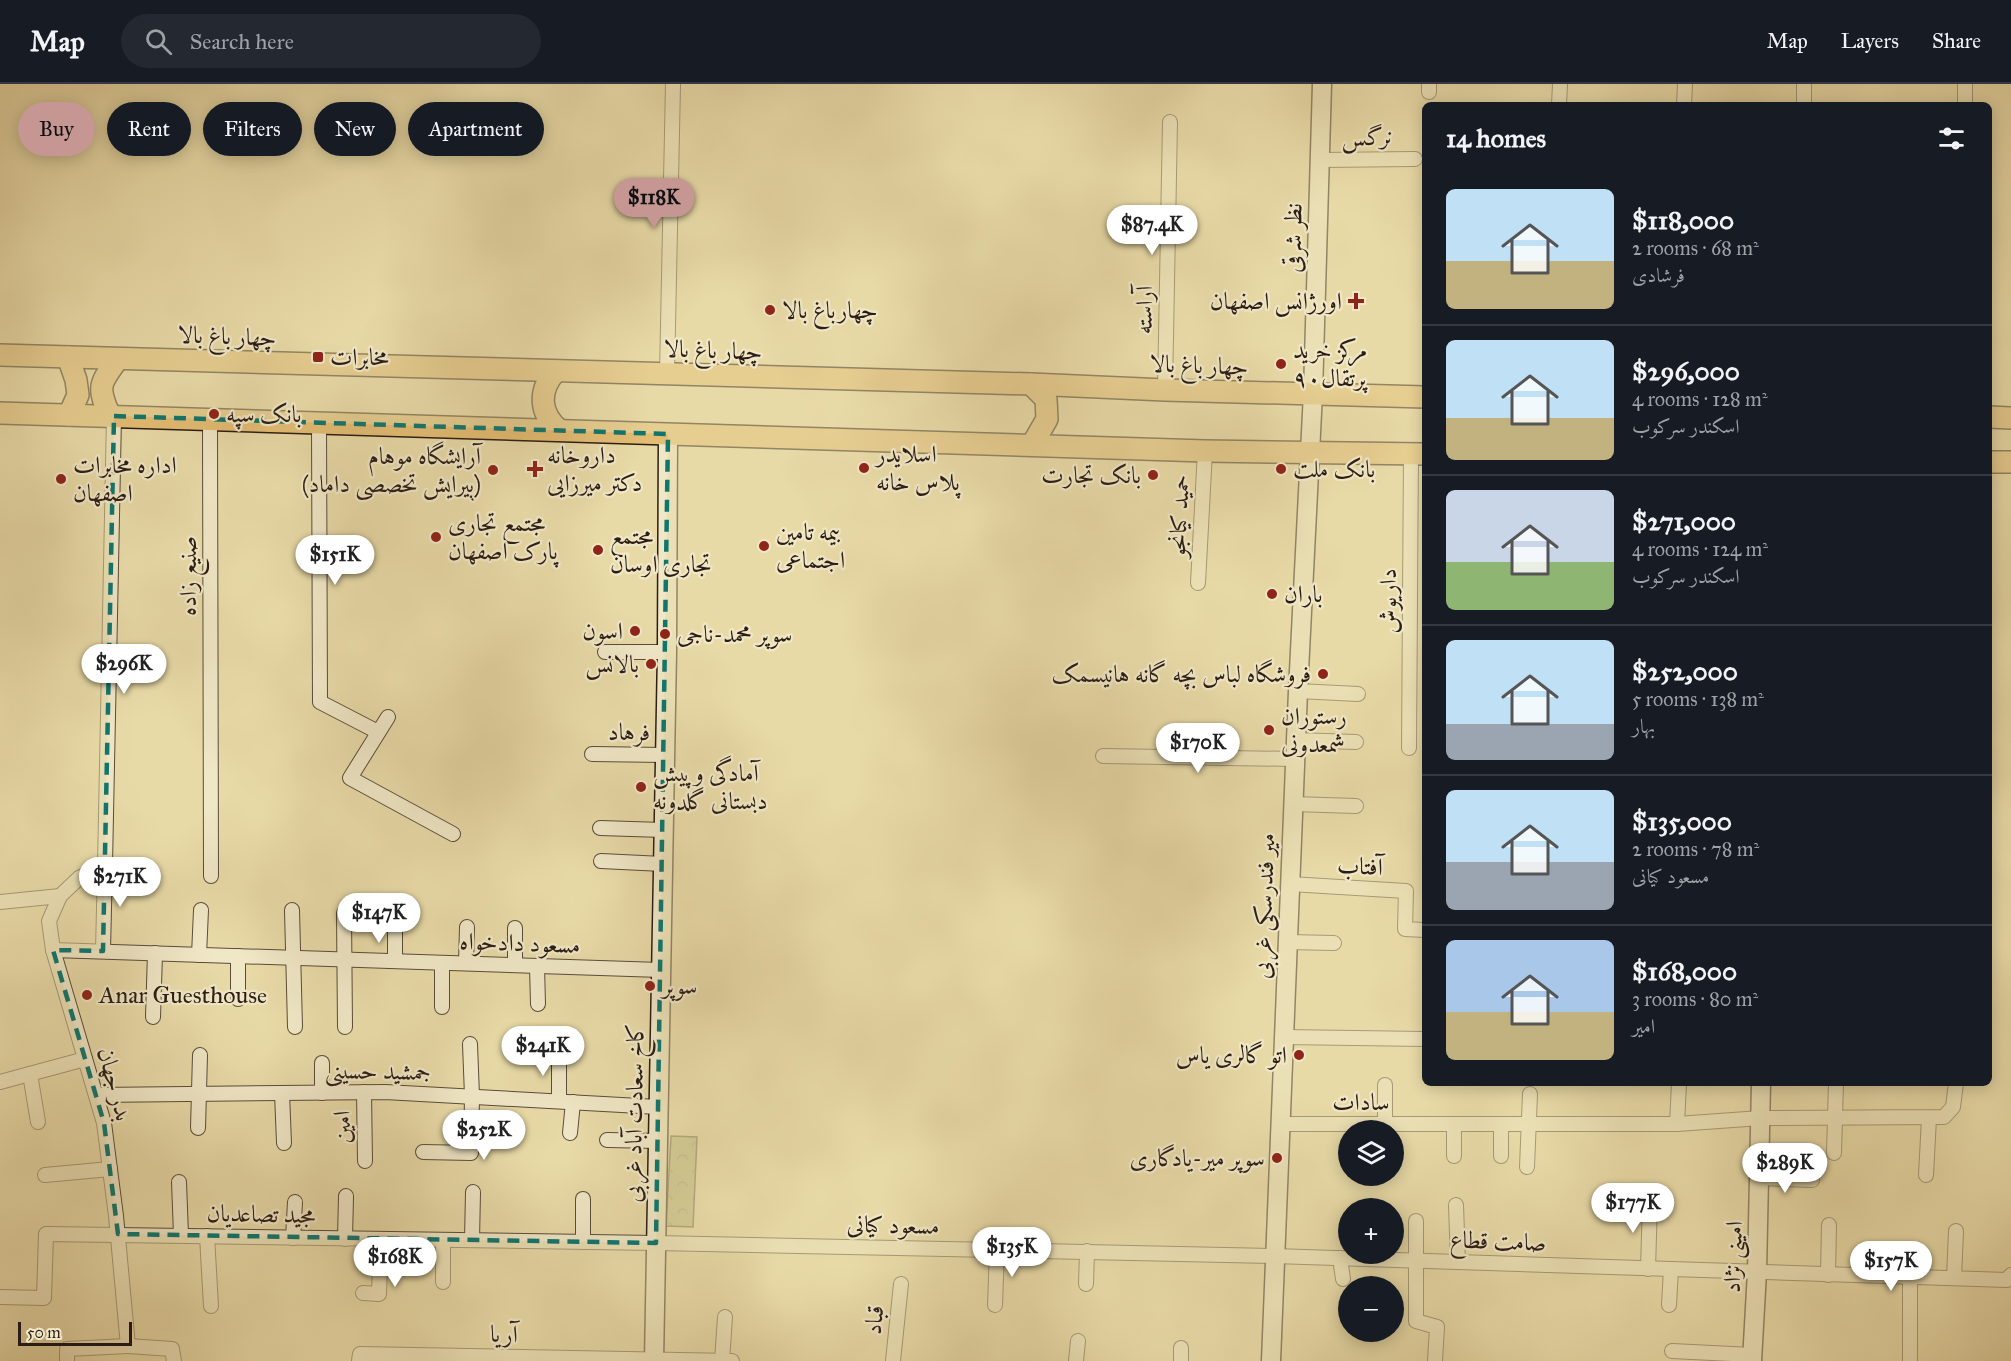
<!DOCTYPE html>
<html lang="en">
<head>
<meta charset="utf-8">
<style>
  body { margin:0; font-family:"IM FELL Great Primer",Amiri,serif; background:#242831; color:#f1f3f6; height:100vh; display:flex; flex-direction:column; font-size:22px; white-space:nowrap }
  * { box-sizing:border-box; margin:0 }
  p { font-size:20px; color:#9ea1a6 }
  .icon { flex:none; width:33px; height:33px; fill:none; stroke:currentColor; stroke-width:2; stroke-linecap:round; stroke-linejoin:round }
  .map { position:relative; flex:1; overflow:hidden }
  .panel { position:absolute; left:1422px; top:18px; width:570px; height:984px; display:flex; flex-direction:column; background:#171b24; border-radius:9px; box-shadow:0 3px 15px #0003 }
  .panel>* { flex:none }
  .banner { position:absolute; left:18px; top:18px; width:570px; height:54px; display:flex; gap:12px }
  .tools { position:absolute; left:1338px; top:1036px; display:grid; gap:12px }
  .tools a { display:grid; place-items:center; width:66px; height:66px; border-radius:50%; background:#171b24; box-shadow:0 3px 15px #0003; font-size:30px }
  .scale { position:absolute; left:18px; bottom:15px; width:114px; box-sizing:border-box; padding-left:6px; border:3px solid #2b1d15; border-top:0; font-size:16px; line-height:21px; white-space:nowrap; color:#2b1d15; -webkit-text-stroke:4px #f0e7c6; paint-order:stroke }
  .price { position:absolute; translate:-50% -51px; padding:0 14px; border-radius:21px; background:#fff; color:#222; font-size:20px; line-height:39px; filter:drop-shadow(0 2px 3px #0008) }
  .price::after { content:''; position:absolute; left:50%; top:36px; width:18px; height:14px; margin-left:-9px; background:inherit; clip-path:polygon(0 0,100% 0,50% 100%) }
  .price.current { background:#c59692; color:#111 }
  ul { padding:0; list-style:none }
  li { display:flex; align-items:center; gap:18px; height:150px; padding:0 24px }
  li+li { border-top:2px solid #363941 }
  li span { display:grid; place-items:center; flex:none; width:168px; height:120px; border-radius:9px; color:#555 }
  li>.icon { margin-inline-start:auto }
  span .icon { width:72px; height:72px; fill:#fffc; stroke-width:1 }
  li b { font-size:26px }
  h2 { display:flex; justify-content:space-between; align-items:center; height:72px; padding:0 24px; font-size:26px }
  .pill { padding:0 21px; border-radius:27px; background:#171b24; box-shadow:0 3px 15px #0003; font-size:21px; line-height:54px }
  .pill.current { background:#c59692; color:#111 }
  header { display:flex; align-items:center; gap:36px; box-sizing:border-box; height:84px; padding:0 30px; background:#171b24; border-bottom:2px solid #363941 }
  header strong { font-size:28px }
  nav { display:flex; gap:33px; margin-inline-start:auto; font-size:21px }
  .search { width:420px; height:54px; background:#242831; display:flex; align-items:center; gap:15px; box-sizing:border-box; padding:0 21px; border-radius:33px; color:#9ea1a6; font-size:22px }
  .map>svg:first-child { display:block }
  .park { fill:url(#park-crowns); stroke:#746d4c; stroke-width:1.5 }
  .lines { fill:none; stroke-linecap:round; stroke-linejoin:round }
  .street-casing { stroke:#5a4c3a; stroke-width:16 }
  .secondary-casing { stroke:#2b1d15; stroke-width:21 }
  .primary-casing { stroke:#2b1d15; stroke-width:24 }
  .street { stroke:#f0e7c6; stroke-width:14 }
  .secondary { stroke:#f0e7c6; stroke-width:18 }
  .primary { stroke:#e4bd74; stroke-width:21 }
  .marked { fill:none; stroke:#0f766e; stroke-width:4.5; stroke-dasharray:12 8; stroke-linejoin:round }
  .poi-dot { fill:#8f2418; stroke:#f0e7c6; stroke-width:2 }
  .labels { text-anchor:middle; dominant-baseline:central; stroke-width:4.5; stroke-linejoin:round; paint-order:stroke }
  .street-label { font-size:24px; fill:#2b1d15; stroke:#f0e7c6 }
  .poi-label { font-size:24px; fill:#2b1d15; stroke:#f0e7c6; text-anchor:start }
</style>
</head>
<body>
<header>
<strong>Map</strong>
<div class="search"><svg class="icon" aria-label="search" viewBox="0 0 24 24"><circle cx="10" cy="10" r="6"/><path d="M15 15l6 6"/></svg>Search here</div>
<nav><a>Map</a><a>Layers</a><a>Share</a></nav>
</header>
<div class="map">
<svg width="2011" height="1277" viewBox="0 0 2011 1277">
  <defs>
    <pattern id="park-crowns" width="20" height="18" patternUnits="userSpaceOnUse" patternTransform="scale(1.5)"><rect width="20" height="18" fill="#bebd82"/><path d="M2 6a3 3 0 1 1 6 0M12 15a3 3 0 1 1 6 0" fill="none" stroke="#a3a26f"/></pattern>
  </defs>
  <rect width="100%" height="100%" fill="#e8daa7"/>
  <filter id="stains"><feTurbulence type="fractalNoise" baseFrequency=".00333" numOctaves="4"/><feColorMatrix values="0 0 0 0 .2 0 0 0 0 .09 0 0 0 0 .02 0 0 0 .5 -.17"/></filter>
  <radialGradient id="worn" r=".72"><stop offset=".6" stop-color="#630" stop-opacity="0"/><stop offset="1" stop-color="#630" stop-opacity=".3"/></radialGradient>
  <!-- park -->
  <path class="park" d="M 671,1052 L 697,1053 L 693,1143 L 666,1142 Z"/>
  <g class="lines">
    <!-- street casing -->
    <g class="street-casing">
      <g id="street">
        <path d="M 1804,0 L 1804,21"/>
        <path d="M 1429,8 L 1429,0"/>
        <path d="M 1559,21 L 1560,0"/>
        <path d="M 1684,21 L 1685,0"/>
        <path d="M 1965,21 L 1965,0"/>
        <path d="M 1319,76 L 1415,75"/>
        <path d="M 667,290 L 673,0"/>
        <path d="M 1165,306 L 1170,38"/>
        <path d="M 114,332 L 105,781 L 79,794 L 60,812 L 49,837 L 53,866 L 104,1039 L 116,1132 L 128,1262 L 172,1265 L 174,1277"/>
        <path d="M 210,335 L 211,792"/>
        <path d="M 319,339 L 320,618 L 378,648"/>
        <path d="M 1198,499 L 1205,367"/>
        <path d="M 605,568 L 667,568"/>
        <path d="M 1298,607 L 1358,610"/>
        <path d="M 388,633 L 350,694 L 453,750"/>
        <path d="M 1295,656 L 1356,658"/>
        <path d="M 1409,664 L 1411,369"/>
        <path d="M 592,670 L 665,671"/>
        <path d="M 1103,672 L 1295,675"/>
        <path d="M 1293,720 L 1356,722"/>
        <path d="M 600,744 L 663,746"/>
        <path d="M 601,777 L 663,780"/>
        <path d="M 1290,800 L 1406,807 L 1405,845 L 1425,846"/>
        <path d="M 0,818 L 60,812"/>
        <path d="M 292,826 L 295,943"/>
        <path d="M 344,829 L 345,943"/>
        <path d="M 515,844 L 515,881"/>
        <path d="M 1287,858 L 1334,859"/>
        <path d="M 53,866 L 661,886"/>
        <path d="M 103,867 L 105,781"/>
        <path d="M 199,871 L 201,826"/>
        <path d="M 238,872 L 238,915"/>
        <path d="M 395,877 L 395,844"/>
        <path d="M 442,879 L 442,923"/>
        <path d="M 466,879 L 467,843"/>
        <path d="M 537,882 L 538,920"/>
        <path d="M 153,933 L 155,869"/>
        <path d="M 1283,953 L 1425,955"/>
        <path d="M 322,979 L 322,1009"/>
        <path d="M 30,990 L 38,1038"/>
        <path d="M 0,998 L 85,975"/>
        <path d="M 364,1008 L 365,1077"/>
        <path d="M 282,1009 L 284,1059"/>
        <path d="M 96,1011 L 385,1008 L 658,1023"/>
        <path d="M 559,1017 L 559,969"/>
        <path d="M 1280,1040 L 1677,1040 L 1761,1034 L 1944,1033 L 1953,1023 L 1956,999"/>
        <path d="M 1385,1040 L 1385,1001"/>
        <path d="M 1454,1040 L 1454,1072"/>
        <path d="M 1501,1040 L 1501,1072"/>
        <path d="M 1677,1040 L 1679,999"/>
        <path d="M 198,1044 L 200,971"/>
        <path d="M 570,1049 L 573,1018"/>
        <path d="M 607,1056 L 658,1057"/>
        <path d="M 423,1068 L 471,1069 L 472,1012 L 470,960"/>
        <path d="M 1834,1069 L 1836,999"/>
        <path d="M 1527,1083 L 1530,1010"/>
        <path d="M 45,1091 L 110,1085"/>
        <path d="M 1926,1091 L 1929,1034"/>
        <path d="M 1759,1094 L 1812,1096"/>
        <path d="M 179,1098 L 181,1151"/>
        <path d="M 583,1115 L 583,1158"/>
        <path d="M 1456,1121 L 1458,1178"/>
        <path d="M 1416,1137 L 1416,1237 L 1437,1243 L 1435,1277"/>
        <path d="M 207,1152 L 211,1222"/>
        <path d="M 293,1154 L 295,1118"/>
        <path d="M 345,1155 L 346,1112"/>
        <path d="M 443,1156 L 443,1198"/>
        <path d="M 472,1156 L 473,1108"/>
        <path d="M 1340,1174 L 1343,1195"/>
        <path d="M 1648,1185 L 1650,1117"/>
        <path d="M 1828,1191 L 1829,1141"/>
        <path d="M 1954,1194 L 1956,1147"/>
        <path d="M 1086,1200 L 1087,1167"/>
        <path d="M 363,1209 L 379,1210 L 381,1155"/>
        <path d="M 0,1213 L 44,1214 L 46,1150 L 656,1159 L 1274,1172 L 2007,1196 L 2011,1191"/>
        <path d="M 995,1221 L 997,1166"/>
        <path d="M 1669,1221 L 1671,1185"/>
        <path d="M 1181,1264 L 1181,1277"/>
        <path d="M 1672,1267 L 1752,1271"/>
        <path d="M 67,1277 L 67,1265 L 128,1262"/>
        <path d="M 359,1277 L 360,1270 L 732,1277"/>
        <path d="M 722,1277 L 725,1233"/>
        <path d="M 893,1277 L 901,1200"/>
        <path d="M 1076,1277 L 1078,1257"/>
        <path d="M 1910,1277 L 1910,1193"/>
      </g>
    </g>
    <!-- secondary casing -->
    <g class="secondary-casing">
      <g id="secondary">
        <path d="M 654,1277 L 667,568 L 668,350"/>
        <path d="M 1271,1277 L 1298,607 L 1313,309 L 1322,0"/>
        <path d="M 1752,1277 L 1757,1188 L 1761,999"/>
      </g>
    </g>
    <!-- primary casing -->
    <g class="primary-casing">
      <g id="primary">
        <path d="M 0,271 L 1031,300 L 1165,306 L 1425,313"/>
        <path d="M 68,273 L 76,296 L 78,311 L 69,331"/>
        <path d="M 556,287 C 538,306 539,329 559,346"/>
        <path d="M 1031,300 L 1046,315 L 1047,335 L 1032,361"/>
        <path d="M 0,329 L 1205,367 L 1425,370"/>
        <path d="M 110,332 C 97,303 99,300 118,275"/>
        <path d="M 1989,333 L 2011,334"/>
        <path d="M 1989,378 L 2011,378"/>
      </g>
    </g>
    <!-- street -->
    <use href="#street" class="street"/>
    <!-- secondary -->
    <use href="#secondary" class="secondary"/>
    <!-- primary -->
    <use href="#primary" class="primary"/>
  </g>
  <!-- marked area -->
  <path d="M0 0H2011V1277H0ZM 114,332 L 668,350 L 656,1159 L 118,1150 L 104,1039 L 53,866 L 103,867 Z" fill="#e8daa7" fill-opacity=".55" fill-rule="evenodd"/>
  <path class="marked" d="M 114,332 L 668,350 L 656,1159 L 118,1150 L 104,1039 L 53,866 L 103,867 Z"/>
  <!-- markers -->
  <g class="poi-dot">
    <path d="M1353 208h6v6h6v6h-6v6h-6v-6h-6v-6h6z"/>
    <circle cx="770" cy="226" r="6"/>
    <rect x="312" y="267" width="12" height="12" rx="3"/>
    <circle cx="1281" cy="280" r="6"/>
    <circle cx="214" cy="330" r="6"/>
    <circle cx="864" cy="384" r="6"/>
    <path d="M532 376h6v6h6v6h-6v6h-6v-6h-6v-6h6z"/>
    <circle cx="1281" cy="385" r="6"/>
    <circle cx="493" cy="386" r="6"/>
    <circle cx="1153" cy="391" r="6"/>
    <circle cx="61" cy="395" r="6"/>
    <circle cx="436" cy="453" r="6"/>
    <circle cx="764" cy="462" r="6"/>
    <circle cx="598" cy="466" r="6"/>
    <circle cx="1272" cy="510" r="6"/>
    <circle cx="635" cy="547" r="6"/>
    <circle cx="665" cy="550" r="6"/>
    <circle cx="651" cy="580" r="6"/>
    <circle cx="1323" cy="590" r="6"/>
    <circle cx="1269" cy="646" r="6"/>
    <circle cx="641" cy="703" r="6"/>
    <circle cx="650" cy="902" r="6"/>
    <circle cx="87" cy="911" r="6"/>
    <circle cx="1299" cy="971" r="6"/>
    <circle cx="1277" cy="1074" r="6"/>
  </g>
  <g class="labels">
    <!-- street labels -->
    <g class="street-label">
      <text transform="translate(1367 53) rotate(-1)">نرگس</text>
      <text transform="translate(1293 154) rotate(-89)">نظر شرقی</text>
      <text transform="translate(1144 226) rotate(-89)">آراسته</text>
      <text transform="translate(227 252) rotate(2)">چهار باغ بالا</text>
      <text transform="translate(713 266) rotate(2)">چهار باغ بالا</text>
      <text transform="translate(1199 281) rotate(2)">چهار باغ بالا</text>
      <text transform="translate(1179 432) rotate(-87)">حمید کیانجو</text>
      <text transform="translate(188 492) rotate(-90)">صنیع زاده</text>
      <text transform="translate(1388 517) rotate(-90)">داریوش</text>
      <text transform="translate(629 648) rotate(1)">فرهاد</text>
      <text transform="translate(1360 782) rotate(3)">آفتاب</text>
      <text transform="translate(1264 822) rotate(-88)">میر فندرسکی غربی</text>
      <text transform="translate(520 859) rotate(2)">مسعود دادخواه</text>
      <text transform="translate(378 987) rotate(1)">جمشید حسینی</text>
      <text transform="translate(115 1000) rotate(75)">بدر جهان</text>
      <text x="1361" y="1018">سادات</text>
      <text transform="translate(634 1029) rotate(-89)">کاخ سعادت آباد غربی</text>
      <text transform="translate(342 1043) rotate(-91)">امین</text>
      <text transform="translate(261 1130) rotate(1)">مجید تصاعدیان</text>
      <text transform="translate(893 1141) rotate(1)">مسعود کیانی</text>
      <text transform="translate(1498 1157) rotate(2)">صامت قطاع</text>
      <text transform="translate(1733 1173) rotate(-88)">امینی نژاد</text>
      <text transform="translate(874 1236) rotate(-84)">قباد</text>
      <text transform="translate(504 1250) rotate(1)">آریا</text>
    </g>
    <!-- poi labels -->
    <g class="poi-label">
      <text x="1342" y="217" text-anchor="end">اورژانس اصفهان</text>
      <text x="782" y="226">چهارباغ بالا</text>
      <text x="1293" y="266">مرکز خرید<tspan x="1293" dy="28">پرتقال۹۰</tspan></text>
      <text x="330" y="273">مخابرات</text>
      <text x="226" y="330">بانک سپه</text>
      <text x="876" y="370">اسلایدر<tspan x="876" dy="28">پلاس خانه</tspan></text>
      <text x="547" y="371">داروخانه<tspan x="547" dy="28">دکتر میرزایی</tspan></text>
      <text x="481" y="372" text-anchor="end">آرایشگاه موهام<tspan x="481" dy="28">(پیرایش تخصصی داماد)</tspan></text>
      <text x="73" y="381">اداره مخابرات<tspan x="73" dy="28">اصفهان</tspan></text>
      <text x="1293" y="385">بانک ملت</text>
      <text x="1141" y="391" text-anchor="end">بانک تجارت</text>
      <text x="448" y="439">مجتمع تجاری<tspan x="448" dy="28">پارک اصفهان</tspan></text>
      <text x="776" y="448">بیمه تامین<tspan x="776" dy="28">اجتماعی</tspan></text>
      <text x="610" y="452">مجتمع<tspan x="610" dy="28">تجاری اوسان</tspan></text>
      <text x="1284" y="510">باران</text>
      <text x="623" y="547" text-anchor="end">اسون</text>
      <text x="677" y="550">سوپر محمد-ناجی</text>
      <text x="639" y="580" text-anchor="end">بالانس</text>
      <text x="1311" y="590" text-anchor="end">فروشگاه لباس بچه گانه هانیسمک</text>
      <text x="1281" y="632">رستوران<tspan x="1281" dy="28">شمعدونی</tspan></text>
      <text x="653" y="689">آمادگی وپیش<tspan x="653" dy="28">دبستانی گلدونه</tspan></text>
      <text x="662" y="902">سوپر</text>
      <text x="99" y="911">Anar Guesthouse</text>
      <text x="1287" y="971" text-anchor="end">اتو گالری یاس</text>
      <text x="1265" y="1074" text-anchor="end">سوپر میر-یادگاری</text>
    </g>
  </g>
  <rect width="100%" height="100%" filter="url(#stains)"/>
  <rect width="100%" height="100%" fill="url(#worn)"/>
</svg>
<div class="tools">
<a><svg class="icon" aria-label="layers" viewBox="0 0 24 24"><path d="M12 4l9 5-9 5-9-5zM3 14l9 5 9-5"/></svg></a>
<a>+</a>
<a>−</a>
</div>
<div class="scale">50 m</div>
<b class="price current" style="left:654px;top:145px">$118K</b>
<b class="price" style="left:1152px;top:172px">$87.4K</b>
<b class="price" style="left:335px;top:502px">$151K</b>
<b class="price" style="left:124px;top:611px">$296K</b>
<b class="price" style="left:1198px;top:690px">$170K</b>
<b class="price" style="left:120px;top:824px">$271K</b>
<b class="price" style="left:379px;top:860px">$147K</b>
<b class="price" style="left:543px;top:993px">$241K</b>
<b class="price" style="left:484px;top:1077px">$252K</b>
<b class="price" style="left:1785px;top:1110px">$289K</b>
<b class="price" style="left:1633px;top:1150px">$177K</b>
<b class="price" style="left:1012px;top:1194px">$135K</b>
<b class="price" style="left:395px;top:1204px">$168K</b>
<b class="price" style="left:1891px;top:1208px">$157K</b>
<div class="banner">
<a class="pill current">Buy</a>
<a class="pill">Rent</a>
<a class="pill">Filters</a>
<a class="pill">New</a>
<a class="pill">Apartment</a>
</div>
<section class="panel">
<h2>14 homes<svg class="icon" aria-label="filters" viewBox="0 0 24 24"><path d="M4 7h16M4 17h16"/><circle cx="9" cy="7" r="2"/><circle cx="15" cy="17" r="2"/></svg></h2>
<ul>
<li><span style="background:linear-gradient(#bfe0f5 60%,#c2b280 0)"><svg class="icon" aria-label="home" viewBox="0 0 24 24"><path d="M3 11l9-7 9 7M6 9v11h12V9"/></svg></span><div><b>$118,000</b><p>2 rooms · 68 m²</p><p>فرشادی</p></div></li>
<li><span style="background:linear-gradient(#bfe0f5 65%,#c2b280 0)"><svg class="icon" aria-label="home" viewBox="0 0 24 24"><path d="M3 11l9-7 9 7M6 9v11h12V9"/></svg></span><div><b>$296,000</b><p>4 rooms · 128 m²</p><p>اسکندر سرکوب</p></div></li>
<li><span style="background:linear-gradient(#c9d6e8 60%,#8fb573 0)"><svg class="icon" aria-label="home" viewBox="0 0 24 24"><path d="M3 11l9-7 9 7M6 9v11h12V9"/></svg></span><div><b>$271,000</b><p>4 rooms · 124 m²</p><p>اسکندر سرکوب</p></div></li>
<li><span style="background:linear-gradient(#bfe0f5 70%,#9aa5b1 0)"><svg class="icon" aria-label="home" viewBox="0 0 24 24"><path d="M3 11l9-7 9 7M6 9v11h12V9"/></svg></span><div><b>$252,000</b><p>5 rooms · 138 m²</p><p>بهار</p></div></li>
<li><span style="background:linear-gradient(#bfe0f5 60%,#9aa5b1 0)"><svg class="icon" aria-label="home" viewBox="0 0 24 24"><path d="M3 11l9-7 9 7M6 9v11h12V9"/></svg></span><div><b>$135,000</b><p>2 rooms · 78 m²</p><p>مسعود کیانی</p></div></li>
<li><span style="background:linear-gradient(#a9c7e8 60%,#c2b280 0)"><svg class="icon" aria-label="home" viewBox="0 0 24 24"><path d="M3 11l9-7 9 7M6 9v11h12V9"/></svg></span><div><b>$168,000</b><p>3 rooms · 80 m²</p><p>امیر</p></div></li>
</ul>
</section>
</div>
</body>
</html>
